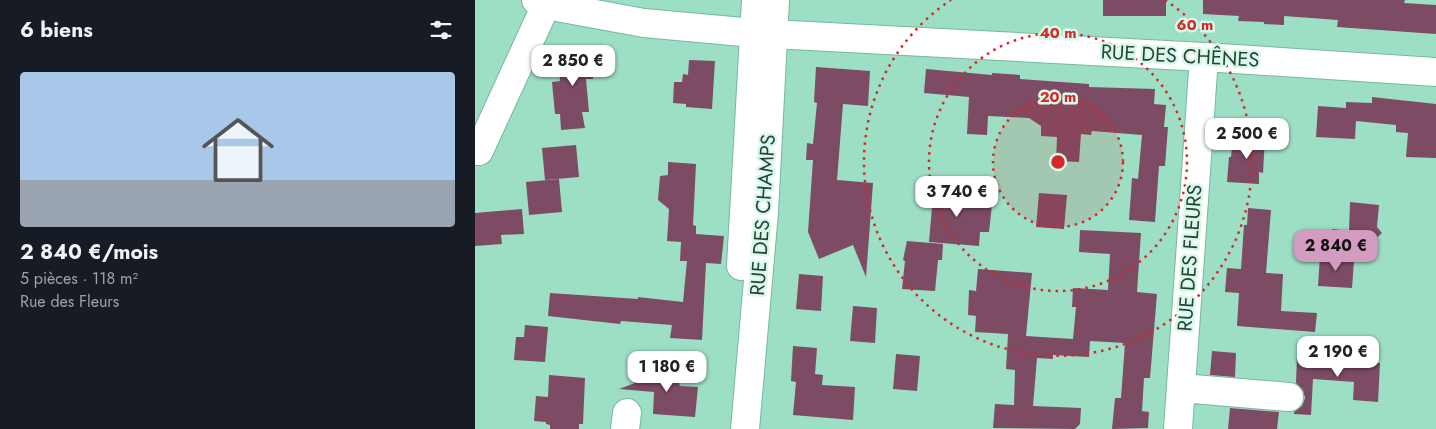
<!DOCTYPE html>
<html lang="fr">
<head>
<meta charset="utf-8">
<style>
  body { margin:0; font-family:Jost,sans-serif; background:#20242c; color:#f1f3f6; height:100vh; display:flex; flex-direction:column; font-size:19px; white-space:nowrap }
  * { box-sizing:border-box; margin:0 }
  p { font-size:16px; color:#9ea1a6 }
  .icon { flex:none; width:28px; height:28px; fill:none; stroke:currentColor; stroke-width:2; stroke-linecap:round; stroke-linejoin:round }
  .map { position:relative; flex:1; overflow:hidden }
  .sheet { display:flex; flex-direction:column; background:#171b24; width:475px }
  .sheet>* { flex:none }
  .price { position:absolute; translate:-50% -42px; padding:0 11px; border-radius:10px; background:#fff; color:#222; font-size:16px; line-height:32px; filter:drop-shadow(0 1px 2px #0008) }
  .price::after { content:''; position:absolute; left:50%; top:30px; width:15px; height:11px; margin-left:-8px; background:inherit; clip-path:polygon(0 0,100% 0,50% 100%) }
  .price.on { background:#d39bc0; color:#111 }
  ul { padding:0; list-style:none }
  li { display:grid; align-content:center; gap:10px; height:265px; padding:0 20px }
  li+li { border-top:1px solid #363941 }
  li span { display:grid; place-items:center; height:155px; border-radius:5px; color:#555 }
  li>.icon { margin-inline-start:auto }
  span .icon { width:90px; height:90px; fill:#fffc; stroke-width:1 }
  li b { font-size:21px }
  h2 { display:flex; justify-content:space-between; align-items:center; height:60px; padding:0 20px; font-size:21px }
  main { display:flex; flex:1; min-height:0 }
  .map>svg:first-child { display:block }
  .building { fill:#7e4b65 }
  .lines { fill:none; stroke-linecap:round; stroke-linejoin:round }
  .minor-casing { stroke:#76b89f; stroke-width:30 }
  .minor { stroke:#fff; stroke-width:28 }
  .ring { fill:none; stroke:#d62828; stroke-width:2.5; stroke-dasharray:2.5 5 }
  .labels { text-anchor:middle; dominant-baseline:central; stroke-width:5; stroke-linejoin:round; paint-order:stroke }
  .street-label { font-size:20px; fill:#274338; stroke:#d8f8ea }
  .centre { fill:#d62828; stroke:#d8f8ea; stroke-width:2.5 }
  .ring-label { font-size:15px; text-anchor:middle; font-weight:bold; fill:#d62828; stroke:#d8f8ea; stroke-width:5; stroke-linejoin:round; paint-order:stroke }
</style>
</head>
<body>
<main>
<section class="sheet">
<h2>6 biens<svg class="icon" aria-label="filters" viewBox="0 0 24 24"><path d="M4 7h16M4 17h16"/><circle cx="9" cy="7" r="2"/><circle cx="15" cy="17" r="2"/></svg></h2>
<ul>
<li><span style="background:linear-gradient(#a9c7e8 70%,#9aa5b1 0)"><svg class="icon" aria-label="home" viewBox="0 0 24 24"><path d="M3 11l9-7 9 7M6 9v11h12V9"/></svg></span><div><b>2 840 €/mois</b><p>5 pièces · 118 m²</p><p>Rue des Fleurs</p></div></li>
</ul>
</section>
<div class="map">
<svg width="961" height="429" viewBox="0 0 961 429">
  <rect width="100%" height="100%" fill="#9ddfc5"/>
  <!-- building -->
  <g class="building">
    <rect x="628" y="0" width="63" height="16"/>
    <path d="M 728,0 L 930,0 L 929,3 L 961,5 L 961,34 L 862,27 L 863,20 L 809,16 L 809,25 L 789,24 L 789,22 L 763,21 L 764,16 L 728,14 Z"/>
    <path d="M 115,46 L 118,79 L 111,79 L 114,112 L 107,112 L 110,128 L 86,130 L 85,114 L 80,114 L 77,82 L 85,81 L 83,49 Z"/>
    <path d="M 214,60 L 240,61 L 237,109 L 211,107 L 211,104 L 198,103 L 199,82 L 207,82 L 208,74 L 213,75 Z"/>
    <path d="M 341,67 L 395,71 L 393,106 L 368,104 L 362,180 L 398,183 L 391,277 L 378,245 L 344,259 L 333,232 L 338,160 L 331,160 L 332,143 L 338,144 L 342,103 L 339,102 Z"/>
    <path d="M 451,69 L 517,75 L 517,73 L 545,75 L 545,79 L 614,84 L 614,87 L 680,89 L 679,104 L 691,105 L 689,127 L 693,127 L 690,166 L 684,166 L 680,222 L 654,220 L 657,178 L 663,179 L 667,135 L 617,131 L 616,135 L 606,134 L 604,162 L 581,161 L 582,137 L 566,136 L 566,126 L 554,118 L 513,116 L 512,135 L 492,134 L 494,97 L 449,93 Z"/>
    <path d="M 897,97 L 961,104 L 961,158 L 931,157 L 933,133 L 921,132 L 921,125 L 881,121 L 880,139 L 841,137 L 843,106 L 871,108 L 871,102 L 897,103 Z"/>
    <path d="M 761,136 L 790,138 L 788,173 L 784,172 L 784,184 L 752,182 L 754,157 L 756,157 L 757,148 L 760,149 Z"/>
    <path d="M 101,145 L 104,177 L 70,180 L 67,148 Z"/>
    <path d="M 193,162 L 221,164 L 218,225 L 221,226 L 221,234 L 249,236 L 246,264 L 231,263 L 227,340 L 195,338 L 197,325 L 146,321 L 145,324 L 73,316 L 75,293 L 163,299 L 163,297 L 208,302 L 212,261 L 205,261 L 206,242 L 192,241 L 194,209 L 183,200 L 185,176 L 193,175 Z"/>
    <path d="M 84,179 L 87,212 L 54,215 L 51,182 Z"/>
    <path d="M 456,187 L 490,189 L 489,204 L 517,205 L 514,232 L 505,232 L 504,246 L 454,242 L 457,207 L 454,205 Z"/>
    <path d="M 564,193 L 592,195 L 589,229 L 561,227 Z"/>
    <path d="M 875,202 L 904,205 L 902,227 L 907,233 L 881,256 L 857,229 L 874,231 Z"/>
    <path d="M 773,208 L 796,210 L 791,273 L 808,274 L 806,311 L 842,313 L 840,332 L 762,326 L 764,293 L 750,292 L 752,268 L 766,269 L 769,225 L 772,225 Z"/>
    <path d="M 47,209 L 49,234 L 26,235 L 27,244 L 0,246 L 0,213 Z"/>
    <path d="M 605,230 L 666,233 L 662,292 L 682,294 L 675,378 L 669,378 L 667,411 L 674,412 L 673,428 L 637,429 L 640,398 L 646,398 L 650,343 L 615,341 L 614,357 L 578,355 L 578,359 L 562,358 L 558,406 L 606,408 L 605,424 L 600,429 L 518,428 L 520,404 L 539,405 L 540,370 L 531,369 L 533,334 L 500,332 L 501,316 L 493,315 L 494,290 L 501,291 L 503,269 L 557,273 L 551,336 L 598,339 L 601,307 L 597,307 L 598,288 L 633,290 L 635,254 L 604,252 Z"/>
    <path d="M 432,241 L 468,244 L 467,260 L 463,260 L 460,291 L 427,289 L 430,261 L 428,260 Z"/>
    <path d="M 845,256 L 878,258 L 877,259 L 879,260 L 877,288 L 843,286 Z"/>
    <path d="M 324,274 L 348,276 L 346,311 L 321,309 Z"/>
    <path d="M 378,306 L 402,308 L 400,343 L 375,341 Z"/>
    <path d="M 50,325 L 73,327 L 70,362 L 39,360 L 41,337 L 49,337 Z"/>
    <path d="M 318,346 L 342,348 L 340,374 L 348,375 L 347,385 L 380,387 L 378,420 L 318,415 L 321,382 L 316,381 Z"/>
    <path d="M 737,351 L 761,353 L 760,377 L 735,375 Z"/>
    <path d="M 421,354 L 445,356 L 442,391 L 418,389 Z"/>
    <path d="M 822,357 L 905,363 L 903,402 L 878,400 L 879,382 L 838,379 L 836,415 L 819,414 L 819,412 L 827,406 L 830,398 L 828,390 L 821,383 Z"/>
    <path d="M 178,367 L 181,375 L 198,368 L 205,386 L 223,387 L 220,417 L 178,414 L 179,392 L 144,389 L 160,383 L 161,373 Z"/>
    <path d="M 74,375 L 110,378 L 108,424 L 104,424 L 104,429 L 75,429 L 75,425 L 71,424 L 71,422 L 59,421 L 61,396 L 73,397 Z"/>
    <path d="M 755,408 L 804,412 L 802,429 L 753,429 Z"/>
  </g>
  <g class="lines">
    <!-- minor casing -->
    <g class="minor-casing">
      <g id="minor">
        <path d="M 61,0 L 71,5 L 169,23 L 279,33 L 729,57 L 961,72"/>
        <path d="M 4,151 L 71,5"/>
        <path d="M 266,266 L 281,0"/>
        <path d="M 706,388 L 814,397"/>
        <path d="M 150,429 L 152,413"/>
        <path d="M 270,429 L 289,212 L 300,0"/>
        <path d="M 703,429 L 729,57"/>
      </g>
    </g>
    <!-- minor -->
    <use href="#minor" class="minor"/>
  </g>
  <!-- distance rings -->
  <circle cx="583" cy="162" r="65" fill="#d62828" fill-opacity=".12"/>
  <g class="ring">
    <circle cx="583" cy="162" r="65"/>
    <circle cx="583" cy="162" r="129"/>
    <path d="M690 0A194 194 0 1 1 476 0"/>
  </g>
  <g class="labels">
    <!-- street labels -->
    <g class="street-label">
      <text transform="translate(705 56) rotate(3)">RUE DES CHÊNES</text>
      <text transform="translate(288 215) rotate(-86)">RUE DES CHAMPS</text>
      <text transform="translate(715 258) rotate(-86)">RUE DES FLEURS</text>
    </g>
  </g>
  <circle cx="583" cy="162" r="8" class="centre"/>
  <g class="ring-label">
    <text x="720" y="30">60 m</text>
    <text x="583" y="38">40 m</text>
    <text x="583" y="102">20 m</text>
  </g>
</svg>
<b class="price" style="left:98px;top:87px">2 850 €</b>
<b class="price" style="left:772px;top:160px">2 500 €</b>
<b class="price" style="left:482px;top:218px">3 740 €</b>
<b class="price on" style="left:861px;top:272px">2 840 €</b>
<b class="price" style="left:863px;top:378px">2 190 €</b>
<b class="price" style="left:192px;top:393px">1 180 €</b>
</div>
</main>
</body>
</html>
